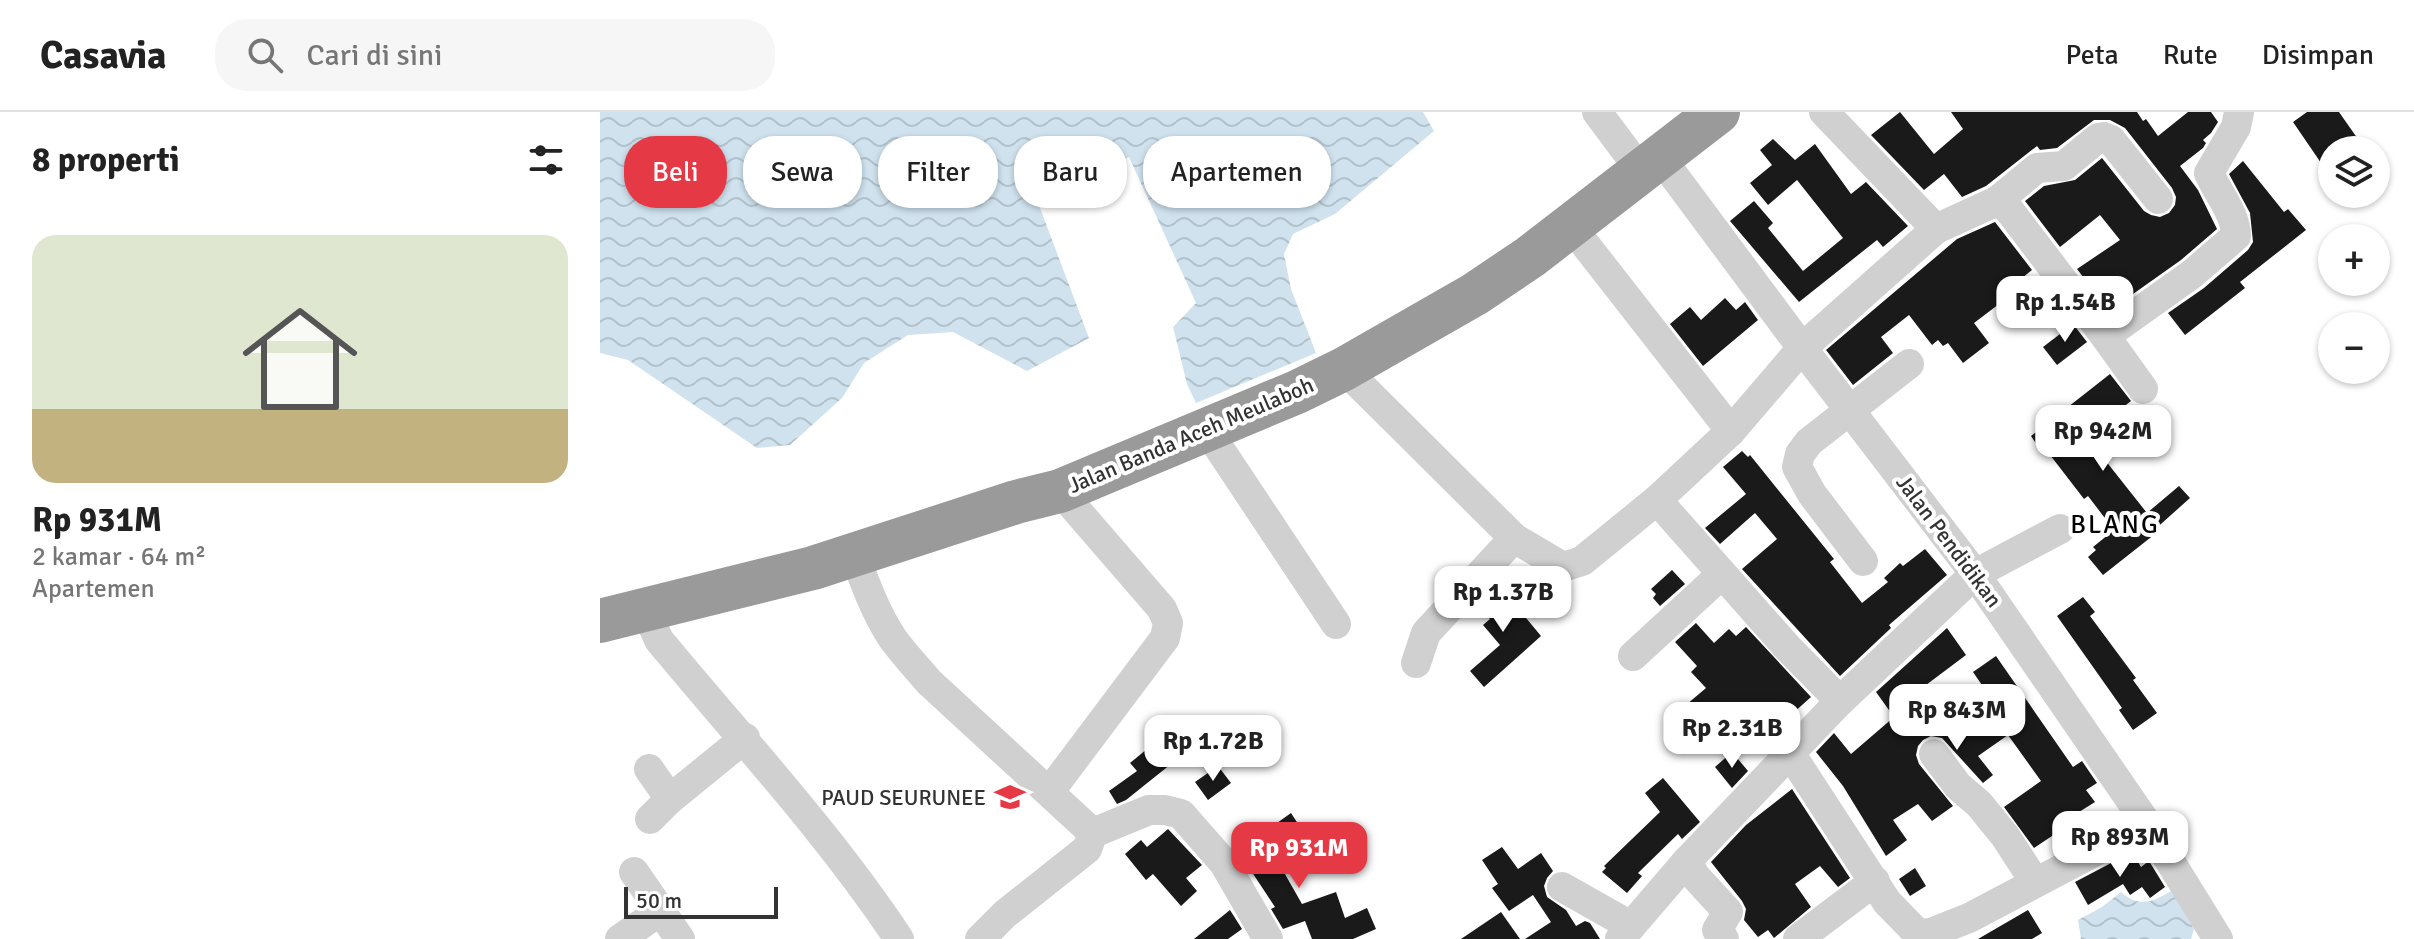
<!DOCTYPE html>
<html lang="id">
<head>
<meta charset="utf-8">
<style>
  body { margin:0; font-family:Signika,sans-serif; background:#f6f6f6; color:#222; height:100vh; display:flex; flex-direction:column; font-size:30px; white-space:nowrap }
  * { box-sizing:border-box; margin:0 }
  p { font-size:26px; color:#767676 }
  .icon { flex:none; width:44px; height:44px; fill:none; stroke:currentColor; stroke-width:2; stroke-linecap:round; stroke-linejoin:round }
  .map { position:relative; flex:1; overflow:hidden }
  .details { display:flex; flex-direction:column; background:#fff; width:600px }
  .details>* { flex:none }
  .guide { position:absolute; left:24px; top:24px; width:760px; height:72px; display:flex; gap:16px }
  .fabs { position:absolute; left:1718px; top:24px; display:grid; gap:16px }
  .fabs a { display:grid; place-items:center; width:72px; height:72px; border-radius:50%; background:#fff; box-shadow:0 2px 6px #0004; font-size:40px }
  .scale { position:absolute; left:24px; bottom:20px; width:154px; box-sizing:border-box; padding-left:8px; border:4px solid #333; border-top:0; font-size:22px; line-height:28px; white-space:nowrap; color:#333; -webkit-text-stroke:6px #fff; paint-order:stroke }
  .price { position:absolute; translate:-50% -68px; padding:0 18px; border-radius:16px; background:#fff; color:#222; font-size:26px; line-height:52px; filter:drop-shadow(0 2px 4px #0008) }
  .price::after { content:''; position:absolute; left:50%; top:48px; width:24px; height:18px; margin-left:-12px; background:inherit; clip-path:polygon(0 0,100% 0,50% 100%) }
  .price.selected { background:#e63946; color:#fff }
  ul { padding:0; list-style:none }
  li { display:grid; align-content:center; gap:16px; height:424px; padding:0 32px }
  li+li { border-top:2px solid #e0e0e0 }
  li span { display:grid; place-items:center; height:248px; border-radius:24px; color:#555 }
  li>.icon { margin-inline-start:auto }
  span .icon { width:144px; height:144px; fill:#fffc; stroke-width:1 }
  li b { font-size:34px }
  h2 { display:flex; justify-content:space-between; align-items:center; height:96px; padding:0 32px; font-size:34px }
  .tag { padding:0 28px; border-radius:32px; background:#fff; box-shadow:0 2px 6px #0004; font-size:28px; line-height:72px }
  .tag.selected { background:#e63946; color:#fff }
  header { display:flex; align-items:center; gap:48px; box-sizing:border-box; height:112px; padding:0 40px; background:#fff; border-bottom:2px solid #e0e0e0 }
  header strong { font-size:38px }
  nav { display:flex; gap:44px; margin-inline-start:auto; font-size:28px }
  .search { width:560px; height:72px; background:#f6f6f6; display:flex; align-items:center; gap:20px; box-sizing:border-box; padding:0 28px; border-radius:32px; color:#767676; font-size:30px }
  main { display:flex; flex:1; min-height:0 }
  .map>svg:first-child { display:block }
  .water { fill:url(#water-waves) }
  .building { fill:#1a1a1a }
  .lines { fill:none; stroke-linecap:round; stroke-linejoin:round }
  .minor { stroke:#d0d0d0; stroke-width:30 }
  .highway { stroke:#9a9a9a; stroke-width:44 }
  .labels { text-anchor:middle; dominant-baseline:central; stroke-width:8; stroke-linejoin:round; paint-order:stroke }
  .street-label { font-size:22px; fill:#333; stroke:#fff }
  .poi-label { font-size:22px; fill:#333; stroke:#fff; text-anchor:end }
  .quarter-label { font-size:26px; letter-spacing:2px; fill:#000; stroke:#fff }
</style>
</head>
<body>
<header>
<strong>Casavia</strong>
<div class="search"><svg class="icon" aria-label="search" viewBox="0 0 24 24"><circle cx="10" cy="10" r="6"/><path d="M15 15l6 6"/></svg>Cari di sini</div>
<nav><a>Peta</a><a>Rute</a><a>Disimpan</a></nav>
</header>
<main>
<section class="details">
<h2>8 properti<svg class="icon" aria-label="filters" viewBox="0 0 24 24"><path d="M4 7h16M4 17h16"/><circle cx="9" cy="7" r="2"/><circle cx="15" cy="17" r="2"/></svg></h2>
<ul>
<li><span style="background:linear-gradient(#dfe7d0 70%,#c2b280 0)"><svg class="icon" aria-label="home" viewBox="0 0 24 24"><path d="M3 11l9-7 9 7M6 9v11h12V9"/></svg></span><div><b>Rp 931M</b><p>2 kamar · 64 m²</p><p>Apartemen</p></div></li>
</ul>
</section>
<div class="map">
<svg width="1814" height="827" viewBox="0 0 1814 827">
  <defs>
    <pattern id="water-waves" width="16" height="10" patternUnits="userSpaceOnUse" patternTransform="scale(2)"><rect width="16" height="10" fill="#cfe2ee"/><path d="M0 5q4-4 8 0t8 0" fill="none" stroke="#b2c2cd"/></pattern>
  </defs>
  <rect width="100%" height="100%" fill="#fff"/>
  <!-- water -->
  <g class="water">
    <path d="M 0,0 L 823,0 L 834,19 L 735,102 L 693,122 L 684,142 L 691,177 L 716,241 L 596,291 L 587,272 L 573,215 L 596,191 L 529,45 L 502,57 L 496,46 L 474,55 L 476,65 L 434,80 L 489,226 L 427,259 L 353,220 L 308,223 L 264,251 L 242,286 L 190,333 L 157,336 L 28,248 L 0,241 Z"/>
    <path d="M 1573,778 L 1594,817 L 1591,827 L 1481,827 L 1478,808 L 1502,795 L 1521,780 C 1540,797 1554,789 1573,778 Z"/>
  </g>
  <!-- building -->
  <g class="building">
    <path d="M 1300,0 L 1334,42 L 1363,17 L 1351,0 L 1537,0 L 1543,9 L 1546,7 L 1558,24 L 1588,0 L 1611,0 L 1618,10 L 1611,21 L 1603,28 L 1606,31 L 1603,36 L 1580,54 L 1598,78 L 1617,117 L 1581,148 L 1509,199 L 1477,157 L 1520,128 L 1500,103 L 1460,135 L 1425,89 L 1444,74 L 1475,68 L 1502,46 L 1544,99 L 1551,103 L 1560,105 L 1569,101 L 1575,93 L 1576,85 L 1572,76 L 1525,16 L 1510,8 L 1494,8 L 1457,36 L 1440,38 L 1437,34 L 1386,74 L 1362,85 L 1344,62 L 1324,78 L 1271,23 Z"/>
    <path d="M 1707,0 L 1739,0 L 1760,30 L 1749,38 L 1732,38 L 1732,67 L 1693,10 Z"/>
    <path d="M 1173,27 L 1195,48 L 1215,32 L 1251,82 L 1266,70 L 1308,114 L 1283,135 L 1277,128 L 1199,190 L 1130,109 L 1154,89 L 1173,111 L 1168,116 L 1203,159 L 1243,126 L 1197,68 L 1168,93 L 1150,71 L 1172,53 L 1160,38 Z"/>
    <path d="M 1643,49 L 1684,100 L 1688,97 L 1706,118 L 1640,170 L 1645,176 L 1585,223 L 1568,201 L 1604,176 L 1648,138 L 1653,130 L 1650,101 L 1629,62 Z"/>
    <path d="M 1395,110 L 1432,158 L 1402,182 L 1405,187 L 1403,189 L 1374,211 L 1389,231 L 1363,251 L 1348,231 L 1343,234 L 1338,228 L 1332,233 L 1309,203 L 1281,225 L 1293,241 L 1253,273 L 1226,238 L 1357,127 Z"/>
    <path d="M 1125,186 L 1136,198 L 1145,190 L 1158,208 L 1103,254 L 1070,212 L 1090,195 L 1101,208 Z"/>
    <path d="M 1473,212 L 1487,230 L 1457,253 L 1443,235 Z"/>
    <path d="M 1510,262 L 1531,289 L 1490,321 L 1508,345 L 1505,348 L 1547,401 L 1579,374 L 1590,386 L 1552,420 L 1555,422 L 1503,463 L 1488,445 L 1496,438 L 1493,435 L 1514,418 L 1488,384 L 1484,387 L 1447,339 L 1443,342 L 1431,324 Z"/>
    <path d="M 1142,339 L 1148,345 L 1150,343 L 1234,447 L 1230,450 L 1262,491 L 1288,470 L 1284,466 L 1300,451 L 1303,454 L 1325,437 L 1347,463 L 1289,513 L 1291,516 L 1240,564 L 1142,457 L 1177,427 L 1155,401 L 1120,432 L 1105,416 L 1146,382 L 1123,355 Z"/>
    <path d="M 1072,458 L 1085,472 L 1060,494 L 1053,486 L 1056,482 L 1051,477 Z"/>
    <path d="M 897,471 L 941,524 L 884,575 L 870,559 L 900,533 L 883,513 L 890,507 L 877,493 Z"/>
    <path d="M 1483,485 L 1495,500 L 1490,504 L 1536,566 L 1533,568 L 1557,601 L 1533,618 L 1519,598 L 1522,596 L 1457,504 Z"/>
    <path d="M 1096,511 L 1114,531 L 1129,517 L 1136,524 L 1146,515 L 1211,585 L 1165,626 L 1142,598 L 1135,604 L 1125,593 L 1089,623 L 1073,604 L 1106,576 L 1091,560 L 1097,554 L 1075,530 Z"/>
    <path d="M 1347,516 L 1366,543 L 1322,576 L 1341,602 L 1344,600 L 1347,604 L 1384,576 L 1373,560 L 1396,544 L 1473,655 L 1482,649 L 1497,671 L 1486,678 L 1495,690 L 1479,700 L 1488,713 L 1468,727 L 1461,718 L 1434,736 L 1404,695 L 1441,669 L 1408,623 L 1378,644 L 1393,663 L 1383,671 L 1342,626 L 1331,624 L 1323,628 L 1318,634 L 1316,643 L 1319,652 L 1353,694 L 1332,709 L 1318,692 L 1293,708 L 1307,728 L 1286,744 L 1243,674 L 1216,640 L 1234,621 L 1251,642 L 1294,605 L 1276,580 Z"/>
    <path d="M 569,619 L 586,640 L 526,688 L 517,692 L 509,679 L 537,659 L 530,651 Z"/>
    <path d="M 1132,640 L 1148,659 L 1132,676 L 1115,655 Z"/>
    <path d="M 618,654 L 631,671 L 608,688 L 595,670 Z"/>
    <path d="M 1063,666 L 1100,710 L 1082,727 L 1078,722 L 1038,761 L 1042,764 L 1027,781 L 1002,760 L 1006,756 L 1004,754 L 1060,700 L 1045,681 Z"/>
    <path d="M 1192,677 L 1250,766 L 1238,775 L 1220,754 L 1195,772 L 1211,795 L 1174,826 L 1168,818 L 1158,825 L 1144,808 L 1146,797 L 1142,789 L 1111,750 L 1146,713 Z"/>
    <path d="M 691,701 L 704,721 L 673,741 L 702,792 L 736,780 L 745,806 L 767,796 L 776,817 L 753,827 L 712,827 L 705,809 L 683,817 L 671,797 L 675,795 L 638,739 Z"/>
    <path d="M 568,717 L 602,753 L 586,766 L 597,779 L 581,794 L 553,762 L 546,768 L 525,742 L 541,728 L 547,735 Z"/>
    <path d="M 902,735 L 918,757 L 941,741 L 953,759 L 947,766 L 944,774 L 947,785 L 966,798 L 976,814 L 985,809 L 990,811 L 1000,827 L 925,827 L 951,810 L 933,783 L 909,799 L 892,776 L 898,772 L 882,748 Z"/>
    <path d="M 1532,740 L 1541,755 L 1549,749 L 1565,775 L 1550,786 L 1542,775 L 1530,783 L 1523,772 L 1488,793 L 1475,770 Z"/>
    <path d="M 1315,756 L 1326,774 L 1310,784 L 1299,767 Z"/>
    <path d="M 630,798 L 642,817 L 628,827 L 594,827 Z"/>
    <path d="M 1428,798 L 1442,821 L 1432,827 L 1378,827 Z"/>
    <path d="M 901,800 L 920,827 L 861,827 Z"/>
  </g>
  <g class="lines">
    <!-- minor -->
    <g class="minor">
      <path d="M 997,0 L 1041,59"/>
      <path d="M 1060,45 L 1202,236 L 1375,462 L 1547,712 L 1618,827"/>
      <path d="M 1397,89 L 1437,56 L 1464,54 L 1498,26 L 1504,25 L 1511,28 L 1558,87"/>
      <path d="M 970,113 L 1131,319"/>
      <path d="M 1336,117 L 1397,89 L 1409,98 L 1505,224 L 1592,162 L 1636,124 C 1636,102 1618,82 1609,61 L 1636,15 L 1639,0"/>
      <path d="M 1505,224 L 1543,277"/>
      <path d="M 744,257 L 914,426 L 963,455 L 982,449 L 1057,388 L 1131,319 L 1202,236 L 1336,117 L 1224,0"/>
      <path d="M 607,318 L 736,512"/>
      <path d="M 1057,388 L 1187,535 L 1240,589"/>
      <path d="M 254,441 C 264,469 276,502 293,527 C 304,542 317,556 329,570 L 493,721 L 487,737 L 405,802 L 380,827"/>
      <path d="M 1263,449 L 1212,382 L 1197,355 L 1200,342 L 1209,330 L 1309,252"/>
      <path d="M 48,495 L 51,510 L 59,528 C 140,626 228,720 299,827"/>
      <path d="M 1033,544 L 1122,462"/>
      <path d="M 816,551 L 826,521 L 914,426"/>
      <path d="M 1190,641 L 1287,790 L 1318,822 L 1331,821 L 1369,806 L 1547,712"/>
      <path d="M 1334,642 L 1358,674 L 1379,692 L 1405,724 L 1435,770"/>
      <path d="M 49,657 L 70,687"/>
      <path d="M 450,679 L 565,526 L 568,511 L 562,497 L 460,379"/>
      <path d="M 50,707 L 70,687 L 145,626"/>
      <path d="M 493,721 L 549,698 L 565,698 L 581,702 L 624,751 L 668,827"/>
      <path d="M 1087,749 L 1095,764 L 1128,800 L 1117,818 L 1124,827"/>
      <path d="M 34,760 L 80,827"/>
      <path d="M 962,775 L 1031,814"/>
      <path d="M 20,827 L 60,799"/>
      <path d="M 1020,827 L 1087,749 L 1240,589 L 1375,462 L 1460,417"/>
      <path d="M 1198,827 L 1275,769"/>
    </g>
    <!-- highway -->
    <path class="highway" d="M 0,509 L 213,456 L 416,390 L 460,379 L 697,280 L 744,257 L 875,182 L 930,145 L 1118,0"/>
  </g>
  <!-- icons -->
  <defs>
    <g id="school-bare" transform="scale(2.4)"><path d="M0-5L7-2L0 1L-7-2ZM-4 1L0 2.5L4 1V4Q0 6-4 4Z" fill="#e63946" stroke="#fff" stroke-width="2.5" paint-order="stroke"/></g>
  </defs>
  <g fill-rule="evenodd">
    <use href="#school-bare" x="410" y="685"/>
  </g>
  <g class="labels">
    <!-- street labels -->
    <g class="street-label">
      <text transform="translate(591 323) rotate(-23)">Jalan Banda Aceh Meulaboh</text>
      <text transform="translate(1349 429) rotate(53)">Jalan Pendidikan</text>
    </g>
    <!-- poi labels -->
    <g class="poi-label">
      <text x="386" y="685">PAUD SEURUNEE</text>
    </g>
    <!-- quarter labels -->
    <g class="quarter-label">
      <text x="1515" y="413">BLANG</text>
    </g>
  </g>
</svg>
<div class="fabs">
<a><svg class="icon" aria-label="layers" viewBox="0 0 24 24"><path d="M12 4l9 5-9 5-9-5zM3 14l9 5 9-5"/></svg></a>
<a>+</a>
<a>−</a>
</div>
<div class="scale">50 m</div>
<b class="price" style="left:1465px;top:232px">Rp 1.54B</b>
<b class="price" style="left:1503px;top:361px">Rp 942M</b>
<b class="price" style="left:903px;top:522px">Rp 1.37B</b>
<b class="price" style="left:1357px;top:640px">Rp 843M</b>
<b class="price" style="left:1132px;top:658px">Rp 2.31B</b>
<b class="price" style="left:613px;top:671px">Rp 1.72B</b>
<b class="price" style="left:1520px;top:767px">Rp 893M</b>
<b class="price selected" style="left:699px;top:778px">Rp 931M</b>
<div class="guide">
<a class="tag selected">Beli</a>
<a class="tag">Sewa</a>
<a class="tag">Filter</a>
<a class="tag">Baru</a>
<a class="tag">Apartemen</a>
</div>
</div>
</main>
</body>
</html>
